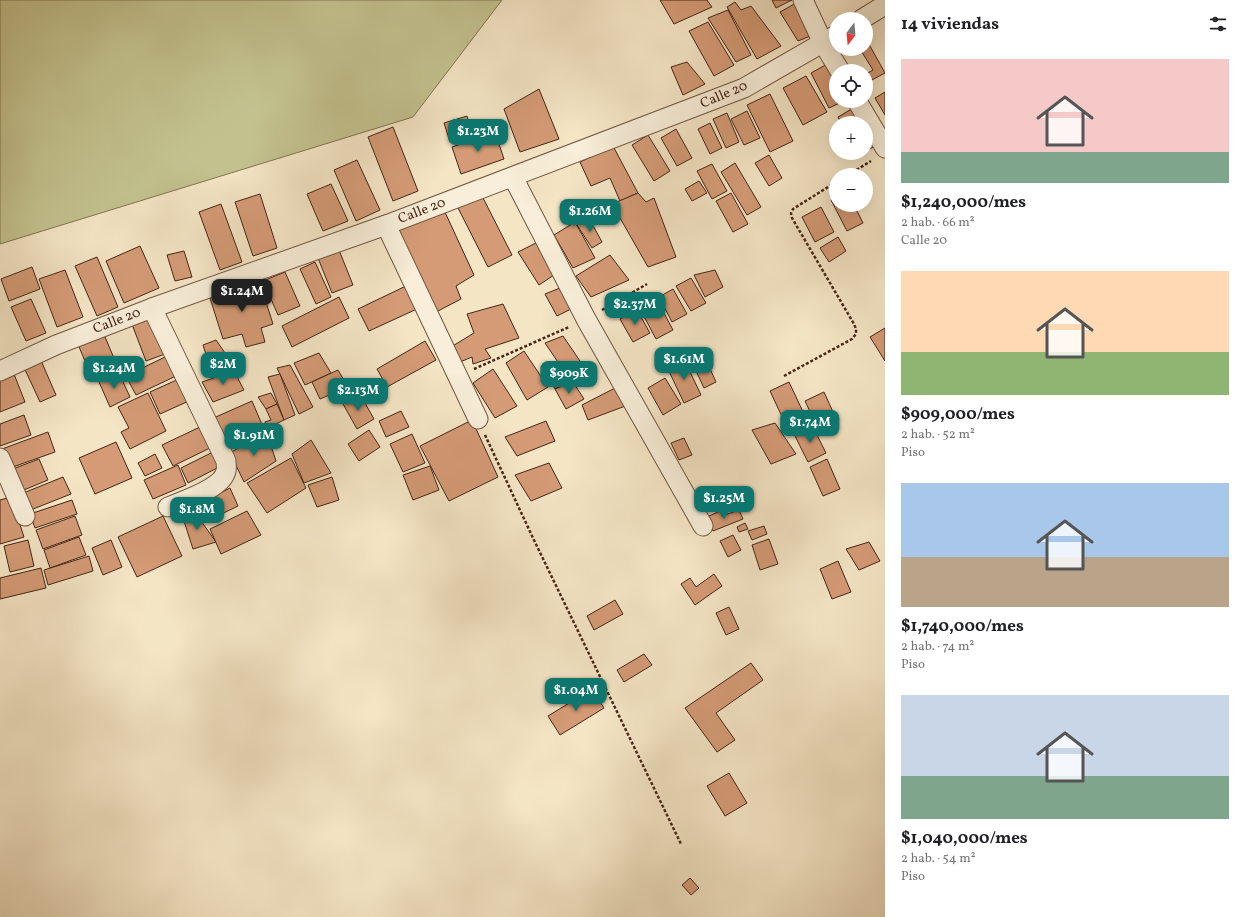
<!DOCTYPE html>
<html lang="es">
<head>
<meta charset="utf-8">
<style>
  body { margin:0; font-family:Vollkorn,serif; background:#f2f2f2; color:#202124; height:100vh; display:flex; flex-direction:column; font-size:15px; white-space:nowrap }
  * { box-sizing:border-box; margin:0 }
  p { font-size:13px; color:#757577 }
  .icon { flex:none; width:22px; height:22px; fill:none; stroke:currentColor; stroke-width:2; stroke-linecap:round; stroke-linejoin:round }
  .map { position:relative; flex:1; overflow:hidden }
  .side { display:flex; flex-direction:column; background:#fff; width:360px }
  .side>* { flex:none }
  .needle { width:26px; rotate:196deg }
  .controls { position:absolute; left:829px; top:12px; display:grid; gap:8px }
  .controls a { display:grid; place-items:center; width:44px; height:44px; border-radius:50%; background:#fff; box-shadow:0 4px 16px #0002; font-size:20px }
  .price { position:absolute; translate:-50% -34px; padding:0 9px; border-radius:8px; background:#0f766e; color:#fff; font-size:13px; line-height:26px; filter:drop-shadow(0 1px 2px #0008) }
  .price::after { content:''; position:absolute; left:50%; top:24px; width:12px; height:9px; margin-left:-6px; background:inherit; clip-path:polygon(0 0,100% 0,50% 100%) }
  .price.on { background:#222; color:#fff }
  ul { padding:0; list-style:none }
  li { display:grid; align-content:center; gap:8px; height:212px; padding:0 16px }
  li span { display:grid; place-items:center; height:124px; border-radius:0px; color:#555 }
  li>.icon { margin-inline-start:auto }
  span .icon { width:72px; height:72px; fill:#fffc; stroke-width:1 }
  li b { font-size:17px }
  h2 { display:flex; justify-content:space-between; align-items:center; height:48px; padding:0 16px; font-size:17px }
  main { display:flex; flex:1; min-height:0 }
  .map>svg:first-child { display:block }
  .green { fill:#c3c28f; stroke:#847452 }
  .building { fill:#d49b76; stroke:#452615 }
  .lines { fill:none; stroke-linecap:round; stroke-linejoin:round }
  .minor-casing { stroke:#715641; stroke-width:21 }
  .path { stroke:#452615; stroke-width:2.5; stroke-dasharray:3 2; stroke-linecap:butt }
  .minor { stroke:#f8eed9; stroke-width:19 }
  .labels { text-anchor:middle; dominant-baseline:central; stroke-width:3; stroke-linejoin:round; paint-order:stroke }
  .street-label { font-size:14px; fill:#452615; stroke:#f8eed9 }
</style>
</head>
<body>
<main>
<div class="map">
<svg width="885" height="917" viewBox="0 0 885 917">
  <rect width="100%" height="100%" fill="#f4e5c5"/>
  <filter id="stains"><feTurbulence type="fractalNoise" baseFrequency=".005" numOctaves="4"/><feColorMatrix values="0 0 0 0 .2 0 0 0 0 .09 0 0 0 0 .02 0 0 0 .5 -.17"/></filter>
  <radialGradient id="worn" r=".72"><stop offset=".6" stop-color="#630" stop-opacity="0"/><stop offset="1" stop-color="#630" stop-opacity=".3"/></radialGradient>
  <!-- green -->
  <path class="green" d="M 0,0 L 502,0 L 413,117 L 0,244 Z"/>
  <!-- building -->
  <g class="building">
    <path d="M 660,0 L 707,0 L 712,7 L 674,24 Z"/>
    <path d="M 772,0 L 792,0 L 776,8 Z"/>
    <path d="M 735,2 L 741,10 L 751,6 L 781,46 L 757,59 L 727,7 Z"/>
    <path d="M 796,3 L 813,35 L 798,41 L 780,12 Z"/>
    <path d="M 728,10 L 751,55 L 736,62 L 708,18 Z"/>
    <path d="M 708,22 L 734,65 L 714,76 L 689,31 Z"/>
    <path d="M 866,39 L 885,73 L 866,83 L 866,74 L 873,70 L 860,49 L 866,49 Z"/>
    <path d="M 687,62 L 705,84 L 683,95 L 671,67 Z"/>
    <path d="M 829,63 L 836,76 L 836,101 L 844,101 L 829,108 L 811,73 Z"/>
    <path d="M 806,76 L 827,112 L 803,125 L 783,88 Z"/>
    <path d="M 539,89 L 559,139 L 520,152 L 504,109 Z"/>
    <path d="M 885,92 L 885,115 L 875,98 Z"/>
    <path d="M 770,94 L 793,141 L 770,152 L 747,105 Z"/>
    <path d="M 855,107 L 865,123 L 841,123 L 838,117 Z"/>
    <path d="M 747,111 L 760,138 L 744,145 L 731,119 Z"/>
    <path d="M 727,113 L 739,142 L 726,148 L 713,119 Z"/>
    <path d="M 467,116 L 472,135 L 450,142 L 444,123 Z"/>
    <path d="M 710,123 L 722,148 L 710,154 L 698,129 Z"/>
    <path d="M 866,126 L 877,145 L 866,151 Z"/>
    <path d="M 393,127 L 418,191 L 393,201 L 368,137 Z"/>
    <path d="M 676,129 L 692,158 L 677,166 L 661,138 Z"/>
    <path d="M 495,132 L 504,159 L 461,174 L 452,147 Z"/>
    <path d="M 648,135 L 670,171 L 654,181 L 632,145 Z"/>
    <path d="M 613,146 L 638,193 L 620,201 L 610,178 L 591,186 L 580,162 Z"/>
    <path d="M 769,155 L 782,178 L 769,186 L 755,163 Z"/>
    <path d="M 357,160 L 380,210 L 356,221 L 334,170 Z"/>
    <path d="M 735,163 L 761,207 L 747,215 L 721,172 Z"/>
    <path d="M 712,164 L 727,191 L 712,199 L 697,171 Z"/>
    <path d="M 699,181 L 707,193 L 692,201 L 685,189 Z"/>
    <path d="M 331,184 L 348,221 L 323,231 L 307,194 Z"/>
    <path d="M 480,192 L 512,255 L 488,267 L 456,204 Z"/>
    <path d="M 638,193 L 646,202 L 654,198 L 676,257 L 648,267 L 612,204 Z"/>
    <path d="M 731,193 L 748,224 L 733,232 L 716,201 Z"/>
    <path d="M 260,194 L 277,248 L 253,256 L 235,202 Z"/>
    <path d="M 836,197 L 836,205 L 854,205 L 863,223 L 847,231 L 831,200 Z"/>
    <path d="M 221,204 L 242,262 L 220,270 L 199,212 Z"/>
    <path d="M 821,207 L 834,232 L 815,242 L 802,217 Z"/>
    <path d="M 444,210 L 474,275 L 456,286 L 461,299 L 436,312 L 398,229 Z"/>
    <path d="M 590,220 L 602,242 L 592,248 L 577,225 Z"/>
    <path d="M 575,222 L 595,258 L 573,268 L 554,235 Z"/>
    <path d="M 838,237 L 846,251 L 829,262 L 820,248 Z"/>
    <path d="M 538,242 L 557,273 L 539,285 L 518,252 Z"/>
    <path d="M 140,246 L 159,288 L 124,303 L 106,261 Z"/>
    <path d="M 339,250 L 353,285 L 332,293 L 318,258 Z"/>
    <path d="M 184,251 L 192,277 L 175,281 L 167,255 Z"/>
    <path d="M 610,255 L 629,280 L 591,297 L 576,276 Z"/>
    <path d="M 97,257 L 118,307 L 97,316 L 75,266 Z"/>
    <path d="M 315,262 L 331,297 L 316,304 L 300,269 Z"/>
    <path d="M 32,267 L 40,289 L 9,301 L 1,279 Z"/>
    <path d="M 65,270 L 83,317 L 57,327 L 39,279 Z"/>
    <path d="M 715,270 L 723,287 L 705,297 L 694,275 Z"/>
    <path d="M 285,272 L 300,306 L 278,315 L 263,281 Z"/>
    <path d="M 691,278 L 706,303 L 691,311 L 676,286 Z"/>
    <path d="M 259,280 L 273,324 L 261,328 L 265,342 L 246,347 L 242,334 L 223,339 L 209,295 Z"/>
    <path d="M 408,285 L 419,308 L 369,331 L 358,309 Z"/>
    <path d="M 565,286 L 577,306 L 557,316 L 545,294 Z"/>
    <path d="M 673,289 L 687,314 L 672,322 L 659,297 Z"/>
    <path d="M 339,297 L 349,318 L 292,347 L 282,326 Z"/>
    <path d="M 656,298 L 673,330 L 656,339 L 639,307 Z"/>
    <path d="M 31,299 L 46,333 L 26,341 L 11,307 Z"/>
    <path d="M 503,304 L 519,338 L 485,349 L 491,358 L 473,364 L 472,357 L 460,362 L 451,347 L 474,333 L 467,314 Z"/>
    <path d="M 637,310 L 650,333 L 633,342 L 620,319 Z"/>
    <path d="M 150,312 L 165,354 L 146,361 L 130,319 Z"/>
    <path d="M 885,328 L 885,361 L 870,337 Z"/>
    <path d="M 103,332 L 116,363 L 90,373 L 77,342 Z"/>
    <path d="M 563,336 L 580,361 L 564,371 L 545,343 Z"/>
    <path d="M 216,340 L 225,353 L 208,361 L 203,345 Z"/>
    <path d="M 425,341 L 436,360 L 387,387 L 377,369 Z"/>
    <path d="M 524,351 L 548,387 L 527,400 L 506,363 Z"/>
    <path d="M 702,351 L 716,382 L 704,388 L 689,356 Z"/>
    <path d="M 319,353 L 331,373 L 305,385 L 294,363 Z"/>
    <path d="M 39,356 L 56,395 L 40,402 L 22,363 Z"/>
    <path d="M 167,356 L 176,376 L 136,395 L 126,376 Z"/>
    <path d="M 684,359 L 701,395 L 684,403 L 667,367 Z"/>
    <path d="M 554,362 L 568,380 L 555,389 L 541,367 Z"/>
    <path d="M 290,365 L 313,407 L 299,414 L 277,368 Z"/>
    <path d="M 493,369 L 517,406 L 495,418 L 473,383 Z"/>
    <path d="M 338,370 L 348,387 L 320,399 L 312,382 Z"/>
    <path d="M 234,371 L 244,390 L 213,402 L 202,382 Z"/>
    <path d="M 119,373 L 130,397 L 110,407 L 99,382 Z"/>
    <path d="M 14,374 L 25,402 L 0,412 L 0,379 Z"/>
    <path d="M 280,374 L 295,415 L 284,420 L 268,377 Z"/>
    <path d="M 181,378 L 191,400 L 160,414 L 150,392 Z"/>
    <path d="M 665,378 L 681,404 L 663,415 L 648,388 Z"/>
    <path d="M 573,382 L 584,399 L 566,409 L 555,389 Z"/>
    <path d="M 789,382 L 804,414 L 785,423 L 770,391 Z"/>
    <path d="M 617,387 L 628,405 L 588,420 L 582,405 Z"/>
    <path d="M 824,392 L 833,412 L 814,420 L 805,401 Z"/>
    <path d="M 148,393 L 166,431 L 130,449 L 121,432 L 129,428 L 118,407 Z"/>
    <path d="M 271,393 L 277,404 L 266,409 L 258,397 Z"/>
    <path d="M 360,394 L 374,419 L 357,429 L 343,404 Z"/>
    <path d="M 252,401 L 263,427 L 220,444 L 209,420 Z"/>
    <path d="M 277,404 L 284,420 L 267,428 L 265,422 L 271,420 L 266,409 Z"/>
    <path d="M 401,411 L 409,427 L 386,437 L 379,421 Z"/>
    <path d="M 24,415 L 31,435 L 0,446 L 0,424 Z"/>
    <path d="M 472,420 L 498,477 L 449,501 L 420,446 Z"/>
    <path d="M 546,421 L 555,441 L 517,456 L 505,437 Z"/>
    <path d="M 775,423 L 796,454 L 771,464 L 752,430 Z"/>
    <path d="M 812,425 L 826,453 L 808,462 L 794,434 Z"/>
    <path d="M 200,427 L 210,448 L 173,466 L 162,445 Z"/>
    <path d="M 369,430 L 380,447 L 359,461 L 348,444 Z"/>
    <path d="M 266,431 L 276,461 L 244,482 L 230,453 Z"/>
    <path d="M 48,432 L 55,452 L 10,468 L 2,449 Z"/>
    <path d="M 412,434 L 425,463 L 403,472 L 390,444 Z"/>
    <path d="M 684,438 L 692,455 L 679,460 L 671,443 Z"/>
    <path d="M 311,440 L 331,473 L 304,483 L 292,454 Z"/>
    <path d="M 116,442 L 132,478 L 95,494 L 79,458 Z"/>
    <path d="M 215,451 L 223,465 L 188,483 L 181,468 Z"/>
    <path d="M 155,454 L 162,468 L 145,476 L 138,463 Z"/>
    <path d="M 291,458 L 306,488 L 267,513 L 247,483 Z"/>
    <path d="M 39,459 L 48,480 L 19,492 L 10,470 Z"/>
    <path d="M 827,459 L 840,489 L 823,496 L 810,467 Z"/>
    <path d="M 549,463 L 562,488 L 531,501 L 515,475 Z"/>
    <path d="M 178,465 L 186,485 L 153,499 L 144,480 Z"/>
    <path d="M 430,466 L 439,490 L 413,500 L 403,475 Z"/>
    <path d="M 63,477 L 71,494 L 28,511 L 21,494 Z"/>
    <path d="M 332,477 L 339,500 L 317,507 L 308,485 Z"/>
    <path d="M 230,488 L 238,506 L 205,522 L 195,506 Z"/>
    <path d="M 11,497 L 24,537 L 0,544 L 0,500 Z"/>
    <path d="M 72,500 L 77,514 L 35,528 L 30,514 Z"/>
    <path d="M 739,510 L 743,519 L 713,531 L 707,517 L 720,511 L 722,516 Z"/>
    <path d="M 194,511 L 216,542 L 193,549 L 182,515 Z"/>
    <path d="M 247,511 L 261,535 L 221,554 L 210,529 Z"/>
    <path d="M 75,516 L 82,535 L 43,549 L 36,530 Z"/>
    <path d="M 163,516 L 182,556 L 137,577 L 118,537 Z"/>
    <path d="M 745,523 L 748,529 L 739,532 L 737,527 Z"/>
    <path d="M 764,526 L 767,534 L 752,540 L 748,531 Z"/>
    <path d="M 733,535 L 741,550 L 728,557 L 720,541 Z"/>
    <path d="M 79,537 L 86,555 L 50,568 L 44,550 Z"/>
    <path d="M 769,539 L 778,564 L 760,570 L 752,545 Z"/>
    <path d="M 28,540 L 34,566 L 10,572 L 4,546 Z"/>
    <path d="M 111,540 L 122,567 L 103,575 L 92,548 Z"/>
    <path d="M 869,542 L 880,561 L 859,570 L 846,549 Z"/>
    <path d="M 89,556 L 93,571 L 48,585 L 44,570 Z"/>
    <path d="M 838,561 L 851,592 L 832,599 L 820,569 Z"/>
    <path d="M 41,568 L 46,588 L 0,599 L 0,578 Z"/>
    <path d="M 714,574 L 722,586 L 695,605 L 681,584 L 690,578 L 696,587 Z"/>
    <path d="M 615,600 L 623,614 L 594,630 L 587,616 Z"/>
    <path d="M 729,607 L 739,629 L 726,635 L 716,613 Z"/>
    <path d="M 644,654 L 652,665 L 624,682 L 617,670 Z"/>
    <path d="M 751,663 L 763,680 L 716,713 L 735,740 L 717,752 L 685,708 Z"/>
    <path d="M 592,689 L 604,708 L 560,735 L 548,716 Z"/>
    <path d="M 729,773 L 747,803 L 725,816 L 707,786 Z"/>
    <path d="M 690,878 L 699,888 L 691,895 L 682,885 Z"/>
  </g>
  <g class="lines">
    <!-- minor casing -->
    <g class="minor-casing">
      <g id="minor">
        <path d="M 803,0 L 823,43 L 840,71"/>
        <path d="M 862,19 L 885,5"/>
        <path d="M 857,101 L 885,148"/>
        <path d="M 513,177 L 586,319 L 703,526"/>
        <path d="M 386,225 L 478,419"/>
        <path d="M 152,308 L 226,461 C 226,464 227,468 226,471 C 222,489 184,500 168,507"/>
        <path d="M 0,371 L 56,345 L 152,308 L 386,225 L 744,88 L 836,35"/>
        <path d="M 0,458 L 25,516"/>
      </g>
    </g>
    <!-- path -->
    <g class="path">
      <path d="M 848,175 L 871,161"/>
      <path d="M 602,310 L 647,284"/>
      <path d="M 474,369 L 569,327"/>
      <path d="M 784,376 L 852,339 L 856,334 L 856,329 L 854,324 L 792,218 L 791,213 L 793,209 L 836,182"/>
      <path d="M 485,435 L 533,538 L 681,844"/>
    </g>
    <!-- minor -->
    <use href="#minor" class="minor"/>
  </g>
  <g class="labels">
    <!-- street labels -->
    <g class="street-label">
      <text transform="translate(724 95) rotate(-23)">Calle 20</text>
      <text transform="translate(422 211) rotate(-21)">Calle 20</text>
      <text transform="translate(117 321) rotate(-21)">Calle 20</text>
    </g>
  </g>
  <rect width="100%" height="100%" filter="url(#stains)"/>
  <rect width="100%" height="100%" fill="url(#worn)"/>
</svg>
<div class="controls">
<a><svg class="needle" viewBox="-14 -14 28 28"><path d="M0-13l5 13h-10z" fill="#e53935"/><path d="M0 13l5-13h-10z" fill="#757577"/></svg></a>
<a><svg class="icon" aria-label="locate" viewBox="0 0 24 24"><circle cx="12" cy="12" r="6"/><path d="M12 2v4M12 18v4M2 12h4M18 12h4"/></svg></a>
<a>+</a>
<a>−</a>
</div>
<b class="price" style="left:478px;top:153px">$1.23M</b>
<b class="price" style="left:590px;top:233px">$1.26M</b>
<b class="price on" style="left:242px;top:313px">$1.24M</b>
<b class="price" style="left:635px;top:326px">$2.37M</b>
<b class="price" style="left:684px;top:381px">$1.61M</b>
<b class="price" style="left:223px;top:386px">$2M</b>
<b class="price" style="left:114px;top:390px">$1.24M</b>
<b class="price" style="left:569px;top:395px">$909K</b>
<b class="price" style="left:358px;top:412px">$2.13M</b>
<b class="price" style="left:810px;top:444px">$1.74M</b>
<b class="price" style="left:254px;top:457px">$1.91M</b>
<b class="price" style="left:724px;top:520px">$1.25M</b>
<b class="price" style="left:197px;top:531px">$1.8M</b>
<b class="price" style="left:576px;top:712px">$1.04M</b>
</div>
<section class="side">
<h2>14 viviendas<svg class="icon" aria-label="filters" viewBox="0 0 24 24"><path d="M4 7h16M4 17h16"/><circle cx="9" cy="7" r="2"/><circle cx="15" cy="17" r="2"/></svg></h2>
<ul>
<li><span style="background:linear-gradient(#f6c9c9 75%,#7fa58c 0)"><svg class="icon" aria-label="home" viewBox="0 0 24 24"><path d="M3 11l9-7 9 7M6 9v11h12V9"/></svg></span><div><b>$1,240,000/mes</b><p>2 hab. · 66 m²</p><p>Calle 20</p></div></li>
<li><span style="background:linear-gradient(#ffd9b3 65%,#8fb573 0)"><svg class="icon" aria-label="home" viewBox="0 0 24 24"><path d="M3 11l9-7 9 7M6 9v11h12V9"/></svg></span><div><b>$909,000/mes</b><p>2 hab. · 52 m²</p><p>Piso</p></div></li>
<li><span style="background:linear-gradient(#a9c7e8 60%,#b9a48a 0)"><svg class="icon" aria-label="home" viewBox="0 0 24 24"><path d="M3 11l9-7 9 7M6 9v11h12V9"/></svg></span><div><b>$1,740,000/mes</b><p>2 hab. · 74 m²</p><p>Piso</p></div></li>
<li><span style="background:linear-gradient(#c9d6e8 65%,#7fa58c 0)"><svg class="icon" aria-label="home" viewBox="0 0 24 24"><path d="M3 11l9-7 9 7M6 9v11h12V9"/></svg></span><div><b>$1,040,000/mes</b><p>2 hab. · 54 m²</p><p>Piso</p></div></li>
</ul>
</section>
</main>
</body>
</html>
